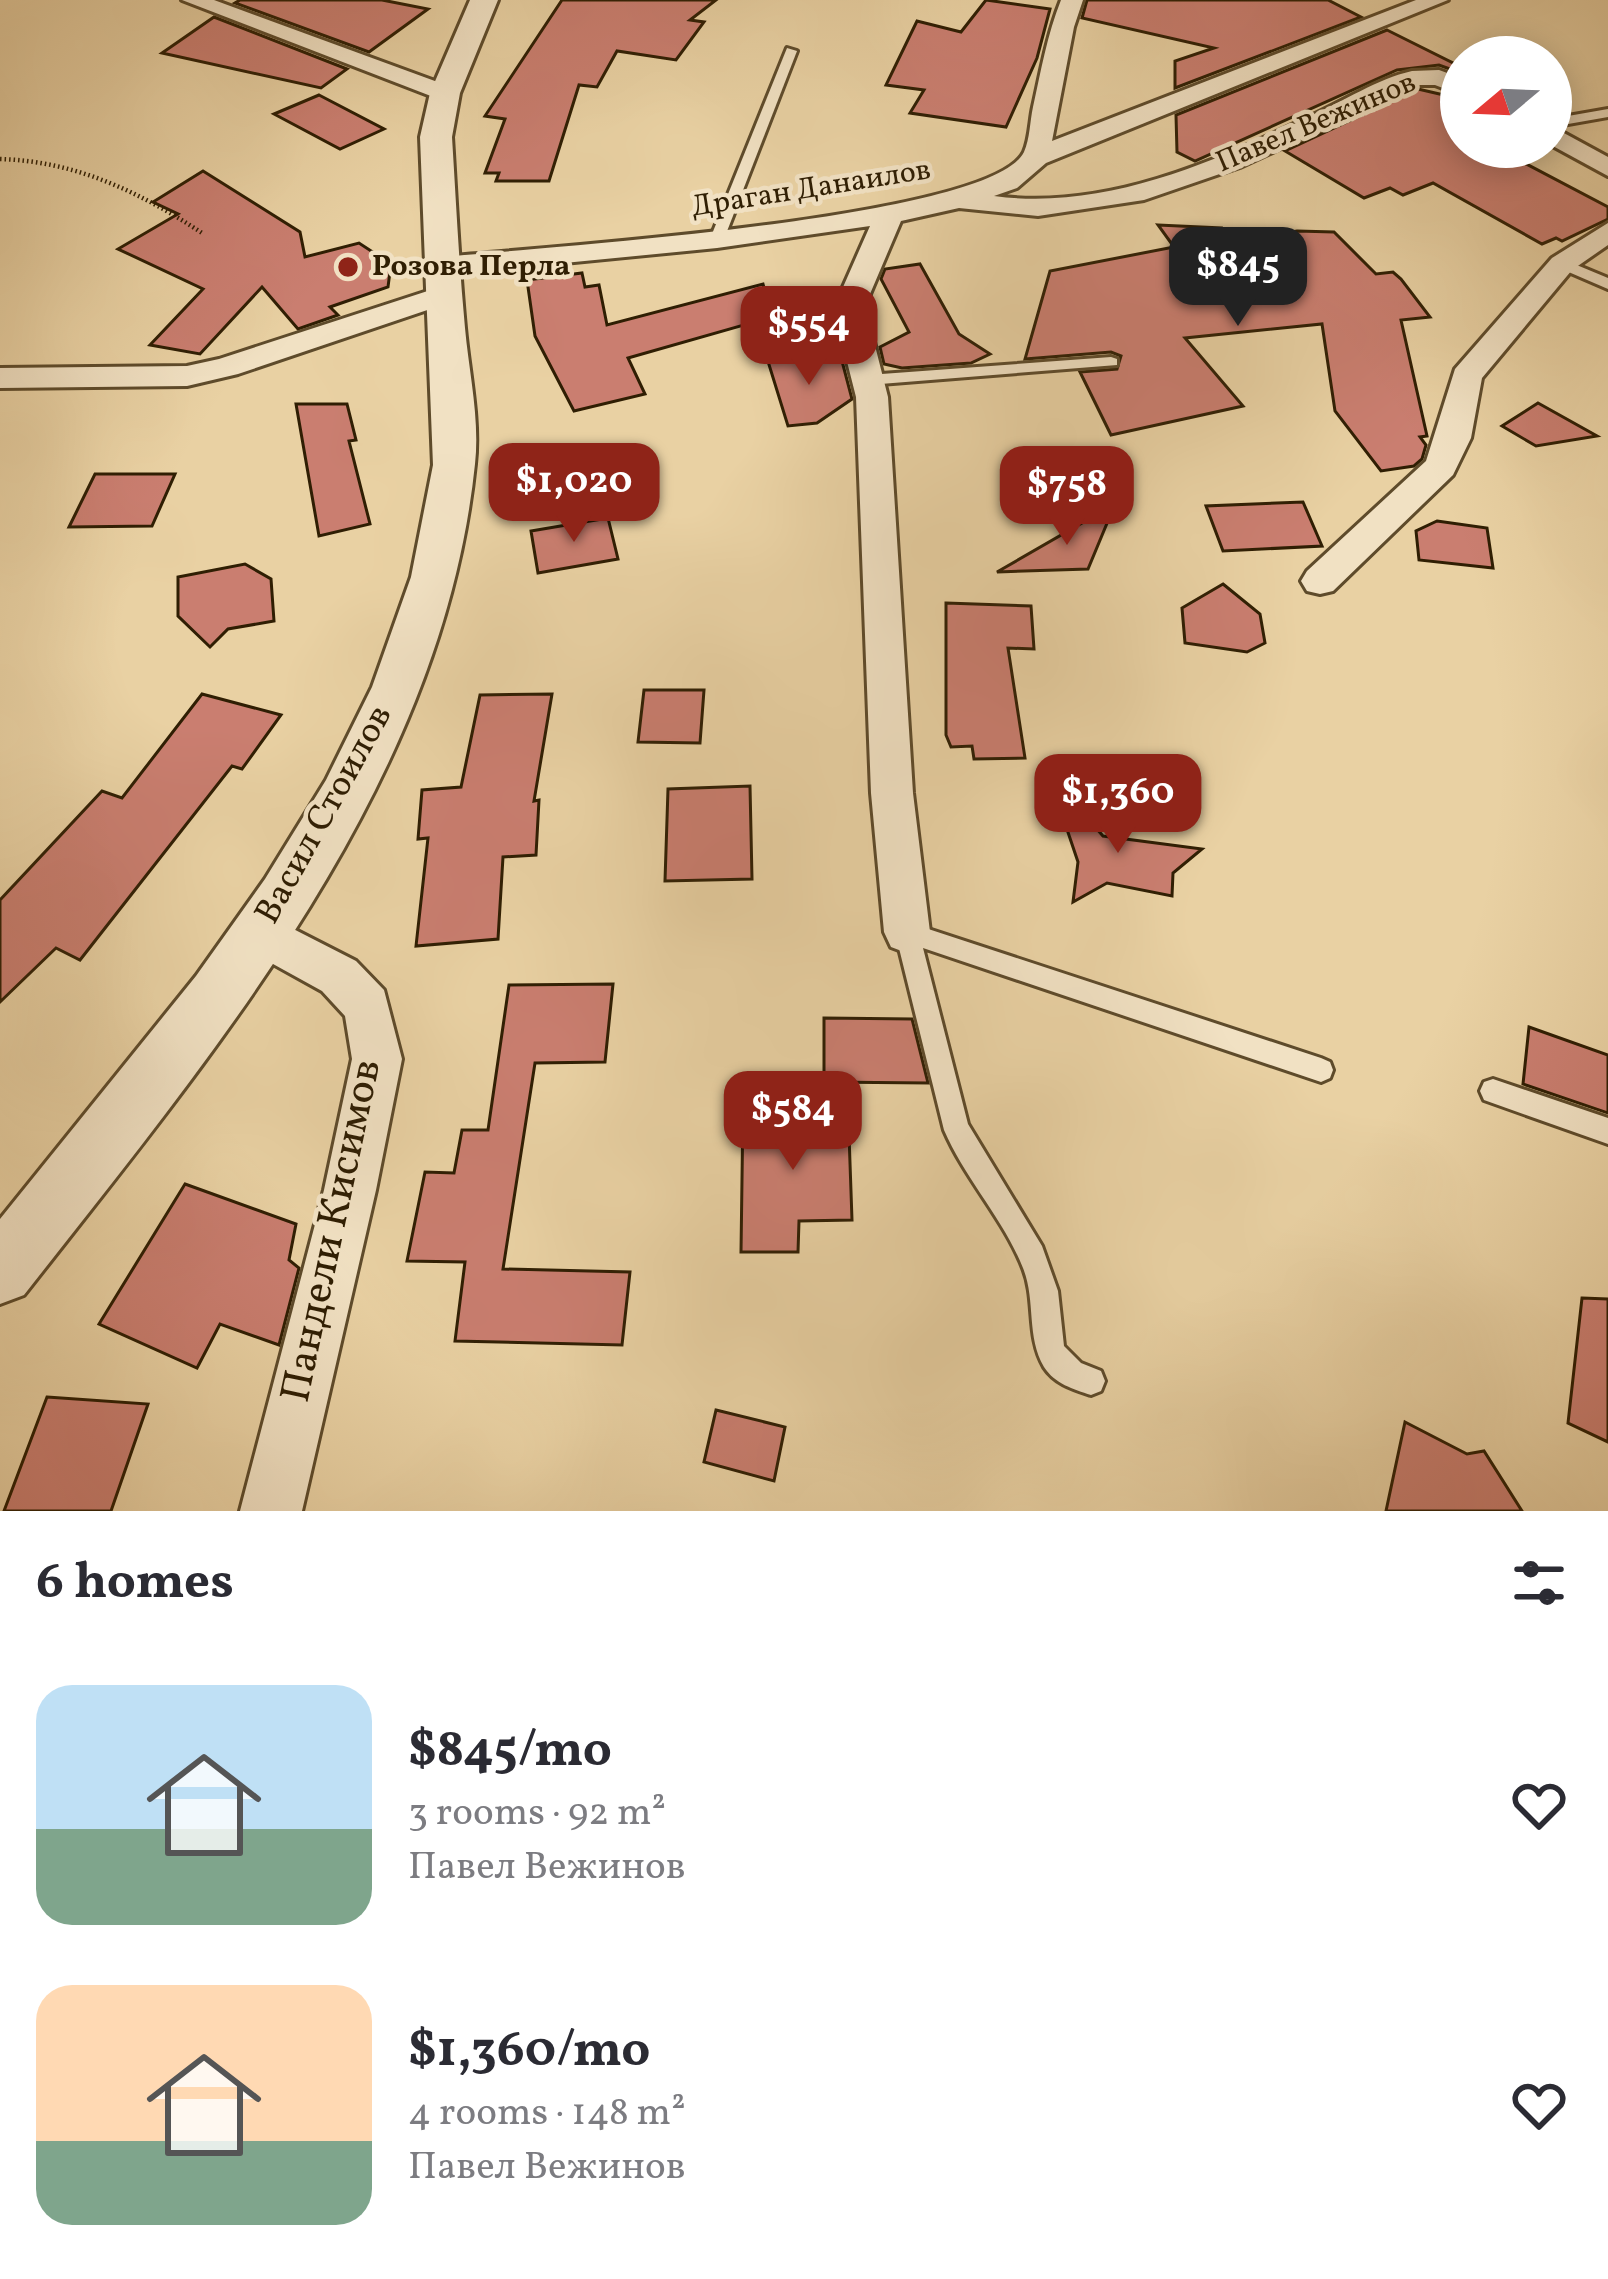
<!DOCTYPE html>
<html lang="en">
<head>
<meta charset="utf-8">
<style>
  body { margin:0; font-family:Vollkorn,serif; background:#f7f7f7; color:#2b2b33; height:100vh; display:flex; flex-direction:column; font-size:45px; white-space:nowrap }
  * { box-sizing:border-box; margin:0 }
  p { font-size:39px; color:#7c7c81 }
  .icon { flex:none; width:66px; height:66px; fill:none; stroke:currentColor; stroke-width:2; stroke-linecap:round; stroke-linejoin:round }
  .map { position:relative; height:1511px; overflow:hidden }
  .details { display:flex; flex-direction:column; background:#fff; flex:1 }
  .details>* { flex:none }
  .needle { width:78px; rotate:251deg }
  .tools { position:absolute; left:1440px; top:36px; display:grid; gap:24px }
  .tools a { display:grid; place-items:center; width:132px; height:132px; border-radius:50%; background:#fff; box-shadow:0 6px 30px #0003; font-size:60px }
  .price { position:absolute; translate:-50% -102px; padding:0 27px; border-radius:24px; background:#8f2418; color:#fff; font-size:39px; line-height:78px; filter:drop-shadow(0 3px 6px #0008) }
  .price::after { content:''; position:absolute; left:50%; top:72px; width:36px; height:27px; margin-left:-18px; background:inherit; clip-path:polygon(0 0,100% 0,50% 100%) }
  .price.current { background:#222; color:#fff }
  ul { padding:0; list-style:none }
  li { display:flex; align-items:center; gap:36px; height:300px; padding:0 36px }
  li span { display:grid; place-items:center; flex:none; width:336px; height:240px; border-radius:36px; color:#555 }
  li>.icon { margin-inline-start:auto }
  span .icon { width:144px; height:144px; fill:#fffc; stroke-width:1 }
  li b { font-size:51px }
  h2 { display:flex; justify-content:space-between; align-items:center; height:144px; padding:0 36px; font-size:51px }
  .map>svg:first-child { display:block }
  .building { fill:#ca7e70; stroke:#2f1e03; stroke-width:3 }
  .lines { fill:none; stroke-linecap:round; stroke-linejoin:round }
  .service-casing { stroke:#5e4b2b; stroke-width:6 }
  .minor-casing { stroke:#5e4b2b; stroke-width:6 }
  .tertiary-casing { stroke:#5e4b2b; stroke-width:6 }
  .path { stroke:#2f1e03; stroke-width:4.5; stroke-dasharray:1.5 3; stroke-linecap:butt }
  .service { fill:#f1e1c3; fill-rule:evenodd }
  .minor { fill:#f1e1c3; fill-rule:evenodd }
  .tertiary { fill:#f1e1c3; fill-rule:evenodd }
  .poi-dot { fill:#8f2418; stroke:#f1e1c3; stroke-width:4.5 }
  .labels { text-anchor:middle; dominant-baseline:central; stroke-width:9; stroke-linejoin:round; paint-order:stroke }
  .far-street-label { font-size:30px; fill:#2f1e03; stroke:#f1e1c3 }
  .far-poi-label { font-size:30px; font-weight:bold; fill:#2f1e03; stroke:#f1e1c3; text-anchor:start }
  .street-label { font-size:36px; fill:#2f1e03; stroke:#f1e1c3 }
  .near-street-label { font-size:42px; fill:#2f1e03; stroke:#f1e1c3 }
</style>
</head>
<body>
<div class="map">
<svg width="1608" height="1511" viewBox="0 0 1608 1511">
  <rect width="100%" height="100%" fill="#e9d1a3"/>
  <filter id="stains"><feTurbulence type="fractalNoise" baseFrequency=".00167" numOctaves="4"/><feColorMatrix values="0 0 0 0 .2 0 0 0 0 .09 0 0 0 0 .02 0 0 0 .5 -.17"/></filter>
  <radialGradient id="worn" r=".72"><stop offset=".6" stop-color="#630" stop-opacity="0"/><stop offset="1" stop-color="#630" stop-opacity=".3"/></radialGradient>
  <!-- building -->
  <g class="building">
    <path d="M 240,0 L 382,0 L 428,9 L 369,52 L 235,3 Z"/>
    <path d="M 562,0 L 716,0 L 690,20 L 704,22 L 676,60 L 617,51 L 597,87 L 579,85 L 549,181 L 496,181 L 499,173 L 485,173 L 505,119 L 485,116 Z"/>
    <path d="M 986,0 L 1050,9 L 1037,58 L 1006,127 L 910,113 L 924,90 L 886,85 L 917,21 L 961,32 Z"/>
    <path d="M 1087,0 L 1328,0 L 1361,17 L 1175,88 L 1175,61 L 1214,48 L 1082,18 Z"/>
    <path d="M 214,17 L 347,69 L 321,88 L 162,53 Z"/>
    <path d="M 1387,30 L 1461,67 L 1461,73 L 1439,65 L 1397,70 L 1195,161 L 1177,152 L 1176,115 Z"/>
    <path d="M 1418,89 L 1461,99 L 1461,147 L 1494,147 L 1608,207 L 1608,219 L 1562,241 L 1556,238 L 1542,244 L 1433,183 L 1403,195 L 1390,188 L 1364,198 L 1285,151 Z"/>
    <path d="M 319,95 L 384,129 L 340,149 L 274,114 Z"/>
    <path d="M 203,171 L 300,232 L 305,257 L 359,243 L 391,264 L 388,287 L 330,307 L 338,315 L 298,329 L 262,287 L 200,354 L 150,345 L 203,289 L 118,249 L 178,214 L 153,202 Z"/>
    <path d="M 1158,225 L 1222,228 L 1235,242 L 1297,231 L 1334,232 L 1376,274 L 1393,272 L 1401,279 L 1430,317 L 1401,320 L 1427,436 L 1420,437 L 1426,445 L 1422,459 L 1414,466 L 1381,471 L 1335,411 L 1322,324 L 1185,338 L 1243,406 L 1111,435 L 1080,372 L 1117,369 L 1121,356 L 1111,352 L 1025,359 L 1050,271 L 1174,247 Z"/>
    <path d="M 920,264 L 959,334 L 990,354 L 971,363 L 902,368 L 884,364 L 880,347 L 909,332 L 881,279 L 885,269 Z"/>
    <path d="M 582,273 L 585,287 L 599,285 L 607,325 L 763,284 L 772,317 L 628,358 L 645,394 L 574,411 L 535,336 L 527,280 Z"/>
    <path d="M 766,355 L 842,361 L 852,399 L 817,423 L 788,426 Z"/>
    <path d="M 1538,403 L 1597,436 L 1536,446 L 1502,426 Z"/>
    <path d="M 296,404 L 347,404 L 356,440 L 349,441 L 370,524 L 319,536 Z"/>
    <path d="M 95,474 L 175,474 L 152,526 L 69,527 Z"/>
    <path d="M 1303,502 L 1322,546 L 1223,551 L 1206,506 Z"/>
    <path d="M 1115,504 L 1088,569 L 997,572 Z"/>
    <path d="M 608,518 L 618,559 L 538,573 L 531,531 Z"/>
    <path d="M 1437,521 L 1487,528 L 1493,568 L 1419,560 L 1416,531 Z"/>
    <path d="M 245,564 L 271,579 L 274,621 L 228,629 L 210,647 L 178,616 L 178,577 Z"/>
    <path d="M 1223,584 L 1260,614 L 1265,643 L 1247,652 L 1185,643 L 1182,608 Z"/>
    <path d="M 946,603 L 1031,606 L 1034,649 L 1008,648 L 1025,758 L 974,759 L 972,746 L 951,747 L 946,735 Z"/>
    <path d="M 644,690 L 704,690 L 700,743 L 638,742 Z"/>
    <path d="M 202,694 L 281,715 L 242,769 L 232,766 L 80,960 L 56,948 L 0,1002 L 0,900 L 102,791 L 122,798 Z"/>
    <path d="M 552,694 L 534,801 L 539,800 L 536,855 L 503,857 L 498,939 L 416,946 L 428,838 L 418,839 L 422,790 L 461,787 L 480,695 Z"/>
    <path d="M 1048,773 L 1103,836 L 1202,849 L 1173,873 L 1172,896 L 1107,883 L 1073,902 L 1078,862 Z"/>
    <path d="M 750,786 L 752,879 L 665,881 L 668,789 Z"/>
    <path d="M 613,984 L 605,1062 L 535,1063 L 503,1269 L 630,1272 L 622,1345 L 455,1341 L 465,1262 L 407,1261 L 425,1172 L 454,1173 L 462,1130 L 488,1130 L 509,985 Z"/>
    <path d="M 824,1018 L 912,1019 L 928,1083 L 824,1082 Z"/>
    <path d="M 1529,1027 L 1608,1055 L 1608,1113 L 1523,1084 Z"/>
    <path d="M 848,1106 L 852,1220 L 799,1221 L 798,1252 L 741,1252 L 743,1107 Z"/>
    <path d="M 185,1184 L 296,1224 L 289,1260 L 299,1268 L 279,1345 L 220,1324 L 197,1368 L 99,1324 Z"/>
    <path d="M 1582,1298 L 1608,1299 L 1608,1442 L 1568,1423 Z"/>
    <path d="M 47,1397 L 148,1404 L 111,1511 L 4,1511 Z"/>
    <path d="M 716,1410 L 785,1427 L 774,1481 L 704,1462 Z"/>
    <path d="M 1405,1422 L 1467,1454 L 1484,1451 L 1522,1511 L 1386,1511 Z"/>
  </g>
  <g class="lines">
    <!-- service casing -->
    <g class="service-casing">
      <g id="service">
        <path d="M 787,48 L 797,51 L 724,239 L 712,242 L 710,239 Z"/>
        <path d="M 1608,109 L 1608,117 L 1551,127 L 1551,119 Z"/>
        <path d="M 1557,261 L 1567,261 L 1608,278 L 1608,289 L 1557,267 Z"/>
        <path d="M 1111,357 L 1117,359 L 1117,365 L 868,385 L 860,380 L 868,375 Z"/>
        <path d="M 907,922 L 1321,1058 L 1330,1062 L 1333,1070 L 1330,1078 L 1321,1082 L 923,948 L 968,1124 L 1042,1246 L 1058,1291 L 1064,1346 L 1081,1363 L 1101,1371 L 1105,1381 L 1101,1391 L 1091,1395 C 1073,1389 1055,1384 1044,1367 C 1026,1336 1036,1300 1023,1268 C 1003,1218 965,1179 944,1130 L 895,932 L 899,925 Z"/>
        <path d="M 1493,1079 L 1608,1118 L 1608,1144 L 1484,1100 L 1480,1091 L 1484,1082 Z"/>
      </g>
    </g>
    <!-- minor casing -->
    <g class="minor-casing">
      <g id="minor">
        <path d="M 182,0 L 214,0 L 454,88 L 458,93 L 454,98 L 436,98 Z"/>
        <path d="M 1061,0 L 1083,0 L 1074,27 L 1052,141 L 1416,0 L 1448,0 L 1046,163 L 1017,188 L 994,196 C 1105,211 1213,162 1311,116 C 1344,101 1377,79 1412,71 L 1439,70 L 1461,78 L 1461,95 L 1435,85 L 1417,85 L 1240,167 L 1144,200 L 1038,216 L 959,208 L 901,221 L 870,294 L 869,322 L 888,397 L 913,793 L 930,932 L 923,947 L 907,953 L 891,947 L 884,932 L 871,793 L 856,397 L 837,322 L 840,294 L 870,226 L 717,248 L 443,275 L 428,266 L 443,257 C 531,248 991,220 1024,152 C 1030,139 1030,120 1033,107 C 1041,71 1047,35 1061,0 Z"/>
        <path d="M 1551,126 L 1608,157 L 1608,176 L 1551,145 Z"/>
        <path d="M 1608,223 L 1608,245 L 1572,270 L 1482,378 L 1471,438 L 1453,475 L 1333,591 L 1320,594 L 1307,591 L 1301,581 L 1307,571 L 1426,461 L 1455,369 L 1552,258 Z"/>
        <path d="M 443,286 L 454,289 L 458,295 L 454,301 L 238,374 L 187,386 L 0,388 L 0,368 L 187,366 L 219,359 Z"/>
        <path d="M 262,913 L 356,961 L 384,990 L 402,1059 L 376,1190 L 302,1511 L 240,1511 L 324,1190 L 352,1059 L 345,1016 L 322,991 L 246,949 L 239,934 L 246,919 Z"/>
      </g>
    </g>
    <!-- tertiary casing -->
    <g class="tertiary-casing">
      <path id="tertiary" d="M 470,0 L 498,0 L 460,93 L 452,137 C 456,201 459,265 465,328 C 469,373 480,419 475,464 C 442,785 215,1051 24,1295 L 0,1304 L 0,1219 L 196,976 L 265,879 L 326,780 L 372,687 L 411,577 L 433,465 L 420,137 L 430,93 Z"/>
    </g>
    <!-- path -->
    <path class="path" d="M 0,159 C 75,161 140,192 202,233"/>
    <!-- service -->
    <use href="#service" class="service"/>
    <!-- minor -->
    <use href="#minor" class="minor"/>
    <!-- tertiary -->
    <use href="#tertiary" class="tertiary"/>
  </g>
  <!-- markers -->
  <circle class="poi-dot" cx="348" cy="267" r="12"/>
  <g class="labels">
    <!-- far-street labels -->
    <g class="far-street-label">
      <text transform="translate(1316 123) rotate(-23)">Павел Вежинов</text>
      <text transform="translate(811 189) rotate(-9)">Драган Данаилов</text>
    </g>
    <!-- far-poi labels -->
    <g class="far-poi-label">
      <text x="372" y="267">Розова Перла</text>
    </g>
    <!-- street labels -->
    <g class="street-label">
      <text transform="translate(325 815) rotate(-61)">Васил Стоилов</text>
    </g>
    <!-- near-street labels -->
    <g class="near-street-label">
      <text transform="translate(333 1231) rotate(-78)">Пандели Кисимов</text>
    </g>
  </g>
  <rect width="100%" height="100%" filter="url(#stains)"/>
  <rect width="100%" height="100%" fill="url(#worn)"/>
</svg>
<div class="tools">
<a><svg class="needle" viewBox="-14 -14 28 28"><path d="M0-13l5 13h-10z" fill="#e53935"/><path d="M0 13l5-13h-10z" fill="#7c7c81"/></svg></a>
</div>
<b class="price current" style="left:1238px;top:329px">$845</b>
<b class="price" style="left:809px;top:388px">$554</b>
<b class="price" style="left:574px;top:545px">$1,020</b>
<b class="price" style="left:1067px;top:548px">$758</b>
<b class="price" style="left:1118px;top:856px">$1,360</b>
<b class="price" style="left:793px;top:1173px">$584</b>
</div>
<section class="details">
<h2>6 homes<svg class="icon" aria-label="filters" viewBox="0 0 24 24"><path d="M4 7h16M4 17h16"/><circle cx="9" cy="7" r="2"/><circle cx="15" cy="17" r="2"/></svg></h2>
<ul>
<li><span style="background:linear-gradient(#bfe0f5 60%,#7fa58c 0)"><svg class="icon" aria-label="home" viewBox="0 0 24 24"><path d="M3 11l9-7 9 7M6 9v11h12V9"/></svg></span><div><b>$845/mo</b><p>3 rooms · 92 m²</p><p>Павел Вежинов</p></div><svg class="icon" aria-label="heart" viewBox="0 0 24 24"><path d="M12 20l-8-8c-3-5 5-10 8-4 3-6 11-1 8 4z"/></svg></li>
<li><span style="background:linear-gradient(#ffd9b3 65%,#7fa58c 0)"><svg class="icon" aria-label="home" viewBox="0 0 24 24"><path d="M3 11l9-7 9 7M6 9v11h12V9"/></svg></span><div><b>$1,360/mo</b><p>4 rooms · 148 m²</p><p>Павел Вежинов</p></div><svg class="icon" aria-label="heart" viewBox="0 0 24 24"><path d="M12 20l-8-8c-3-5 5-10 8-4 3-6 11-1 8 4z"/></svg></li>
</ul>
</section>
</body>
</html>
